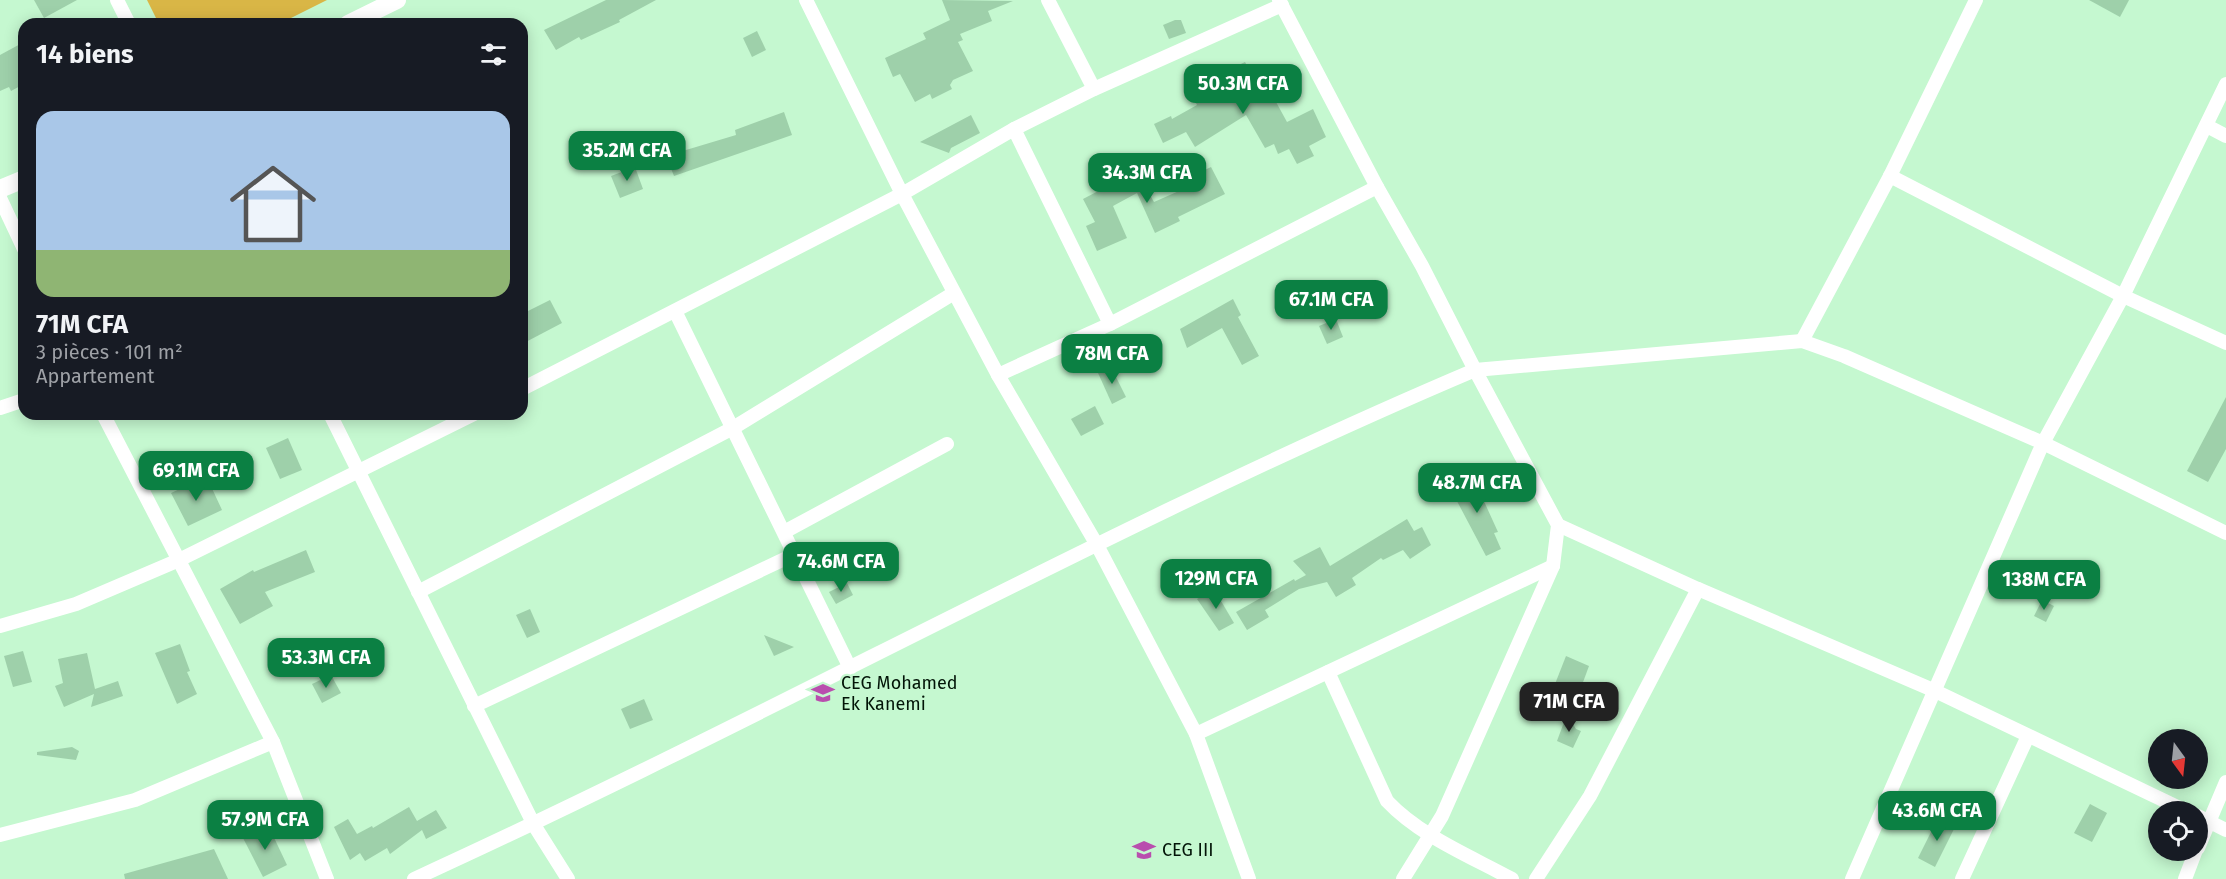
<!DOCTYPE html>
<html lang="fr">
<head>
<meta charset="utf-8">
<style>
  body { margin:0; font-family:"Fira Sans",sans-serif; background:#242831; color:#f1f3f6; height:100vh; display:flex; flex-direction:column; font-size:22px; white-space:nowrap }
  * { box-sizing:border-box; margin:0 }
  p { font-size:20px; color:#9ea1a6 }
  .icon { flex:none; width:33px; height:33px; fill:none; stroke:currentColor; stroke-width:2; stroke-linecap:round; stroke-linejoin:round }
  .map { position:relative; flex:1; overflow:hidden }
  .sheet { position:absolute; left:18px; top:18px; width:510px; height:402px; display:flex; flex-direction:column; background:#171b24; border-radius:18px; box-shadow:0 3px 15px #0003 }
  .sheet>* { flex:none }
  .needle { width:39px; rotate:165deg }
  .fabs { position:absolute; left:2148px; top:729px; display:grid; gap:12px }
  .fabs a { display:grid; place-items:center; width:60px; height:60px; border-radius:50%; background:#171b24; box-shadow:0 3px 15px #0003; font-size:30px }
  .price { position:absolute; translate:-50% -51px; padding:0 14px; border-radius:12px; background:#0b8043; color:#fff; font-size:20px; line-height:39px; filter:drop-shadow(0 2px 3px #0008) }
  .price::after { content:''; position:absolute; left:50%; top:36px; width:18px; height:14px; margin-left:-9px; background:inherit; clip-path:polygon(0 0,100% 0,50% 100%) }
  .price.current { background:#222; color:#fff }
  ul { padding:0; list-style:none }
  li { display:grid; align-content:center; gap:12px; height:318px; padding:0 18px }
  li span { display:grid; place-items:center; height:186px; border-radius:18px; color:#555 }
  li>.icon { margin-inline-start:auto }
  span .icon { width:108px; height:108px; fill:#fffc; stroke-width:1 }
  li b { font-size:26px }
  h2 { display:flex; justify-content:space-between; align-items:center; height:72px; padding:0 18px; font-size:26px }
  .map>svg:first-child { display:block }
  .green { fill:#d9b646 }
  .building { fill:#9ed0aa }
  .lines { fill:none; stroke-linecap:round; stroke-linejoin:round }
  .minor { stroke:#fff; stroke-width:14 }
  .tertiary { stroke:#fff; stroke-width:18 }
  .labels { text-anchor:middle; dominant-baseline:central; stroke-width:4.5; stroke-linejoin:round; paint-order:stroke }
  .poi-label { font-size:18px; fill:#021407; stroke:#c5f8d0; text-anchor:start }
</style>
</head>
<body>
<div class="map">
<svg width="2226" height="879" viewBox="0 0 2226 879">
  <rect width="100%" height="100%" fill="#c5f8d0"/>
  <!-- green -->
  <path class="green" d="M 147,0 L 327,0 L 279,24 L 159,24 Z"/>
  <!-- building -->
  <g class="building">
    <path d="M 34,0 L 77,0 L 44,18 Z"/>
    <path d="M 606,0 L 656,0 L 619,20 L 620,22 L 581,40 L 579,37 L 556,50 L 544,30 Z"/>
    <path d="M 942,0 L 1013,1 L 988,11 L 992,21 L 960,34 L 963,40 L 958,42 L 973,71 L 953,80 L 950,85 L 952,89 L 932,99 L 930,94 L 915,102 L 900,74 L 893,77 L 885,58 L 926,39 L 923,33 L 950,20 Z"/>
    <path d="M 2089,0 L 2129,0 L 2120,17 Z"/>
    <path d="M 1175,20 L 1181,20 L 1186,33 L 1169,39 L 1163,25 Z"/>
    <path d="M 757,31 L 766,50 L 752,57 L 743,38 Z"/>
    <path d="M 24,42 L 24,84 L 11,91 L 9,87 L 0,91 L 0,55 Z"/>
    <path d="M 1245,62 L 1257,84 L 1264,80 L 1287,122 L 1313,109 L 1326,137 L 1309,146 L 1314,156 L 1297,164 L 1289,149 L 1278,154 L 1274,144 L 1265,148 L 1246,115 L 1195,147 L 1186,132 L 1163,143 L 1154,124 L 1171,116 L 1172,119 L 1197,105 L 1189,89 Z"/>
    <path d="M 784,112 L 792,135 L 674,176 L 666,156 L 736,135 L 735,130 Z"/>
    <path d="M 971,115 L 980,133 L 951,148 L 949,153 L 920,142 Z"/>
    <path d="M 1133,165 L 1154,202 L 1188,187 L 1184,180 L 1211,167 L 1225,194 L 1178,217 L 1180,221 L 1155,233 L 1137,193 L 1113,206 L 1127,238 L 1097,251 L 1086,226 L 1095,222 L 1083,199 L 1125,177 L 1122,172 Z"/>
    <path d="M 635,167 L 643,189 L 620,198 L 611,176 Z"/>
    <path d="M 1233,299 L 1241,315 L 1238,317 L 1259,356 L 1242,365 L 1222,328 L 1187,348 L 1180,329 Z"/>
    <path d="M 550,300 L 562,323 L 522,344 L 522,314 Z"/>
    <path d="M 1336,319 L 1343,337 L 1327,344 L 1319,326 Z"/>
    <path d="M 1111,367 L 1126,397 L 1112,404 L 1098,373 Z"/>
    <path d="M 2226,397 L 2226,449 L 2208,482 L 2187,471 Z"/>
    <path d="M 1095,406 L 1104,424 L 1081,436 L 1071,419 Z"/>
    <path d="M 288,438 L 302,470 L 280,479 L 266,448 Z"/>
    <path d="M 1472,475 L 1498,532 L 1494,533 L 1501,549 L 1486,556 L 1449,486 Z"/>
    <path d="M 197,481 L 200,487 L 209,482 L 222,510 L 188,526 L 171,493 Z"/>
    <path d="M 1407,519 L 1414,531 L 1422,527 L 1431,545 L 1410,559 L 1403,550 L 1383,560 L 1381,558 L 1352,578 L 1356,585 L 1336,597 L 1327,582 L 1299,589 L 1265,610 L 1269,617 L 1247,630 L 1236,612 L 1294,579 L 1295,581 L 1306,575 L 1293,561 L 1320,547 L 1330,566 Z"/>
    <path d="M 306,550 L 315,572 L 265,592 L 273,606 L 240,624 L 220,589 L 253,570 L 254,572 Z"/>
    <path d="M 847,583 L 853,595 L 836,604 L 829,592 Z"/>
    <path d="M 1214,589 L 1234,623 L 1219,631 L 1197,599 Z"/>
    <path d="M 2042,600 L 2054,606 L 2046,622 L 2034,616 Z"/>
    <path d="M 530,609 L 540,632 L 527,638 L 516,615 Z"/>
    <path d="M 764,635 L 794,647 L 774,656 Z"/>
    <path d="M 180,644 L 190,671 L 187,672 L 197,694 L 177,704 L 155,653 Z"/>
    <path d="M 23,651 L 32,682 L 13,687 L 4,656 Z"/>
    <path d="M 87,653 L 95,689 L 118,681 L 123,696 L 91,707 L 94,694 L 64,707 L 55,686 L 63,683 L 58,659 Z"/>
    <path d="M 1566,656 L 1589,666 L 1579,693 L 1555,684 Z"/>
    <path d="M 331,675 L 341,693 L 322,703 L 312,684 Z"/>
    <path d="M 644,699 L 653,720 L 630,729 L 621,709 Z"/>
    <path d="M 1567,714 L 1576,729 L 1581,731 L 1573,748 L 1557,741 Z"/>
    <path d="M 72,747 L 79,751 L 76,760 L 37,755 L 37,752 Z"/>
    <path d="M 2090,804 L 2107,813 L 2092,842 L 2074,833 Z"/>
    <path d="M 409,807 L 417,821 L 436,810 L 447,828 L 426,839 L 422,830 L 390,854 L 387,848 L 365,861 L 360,853 L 350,860 L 334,827 L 348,819 L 357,834 L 372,826 L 373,828 Z"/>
    <path d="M 1938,818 L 1955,827 L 1935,867 L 1918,858 Z"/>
    <path d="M 268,825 L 287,865 L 263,877 L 243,838 Z"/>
    <path d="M 214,849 L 228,879 L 125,879 L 124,874 Z"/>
  </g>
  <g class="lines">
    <!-- minor -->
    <g class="minor">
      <path d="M 117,0 L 129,24"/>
      <path d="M 806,0 L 902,194 L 998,375 L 1097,545 L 1196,734 L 1249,879"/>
      <path d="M 1048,0 L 1094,89"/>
      <path d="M 2207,126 L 2226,136"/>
      <path d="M 1014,129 L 1110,324"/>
      <path d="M 1890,176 L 2123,296 L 2226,343"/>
      <path d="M 1377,187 L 1422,266 L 1475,370 L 1802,341 L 1844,356 L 2043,443 L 2226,533"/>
      <path d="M 0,198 L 24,249"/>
      <path d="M 675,311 L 850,668"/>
      <path d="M 1802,341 L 1890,176 L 1976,0"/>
      <path d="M 998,375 L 1110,324 L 1377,187 L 1279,0"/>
      <path d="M 522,389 L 902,194 L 1014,129 L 1094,89 L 1282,5"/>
      <path d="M 0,408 L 24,400"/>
      <path d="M 103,414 L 273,742 L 327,879"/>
      <path d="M 330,414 L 534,825 L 568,879"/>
      <path d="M 1558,525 L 1698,589 L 1933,690 L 2188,812"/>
      <path d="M 784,532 L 947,444"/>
      <path d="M 418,592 L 733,428 L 954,293"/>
      <path d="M 0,626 L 76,604 L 179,560 L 474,414"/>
      <path d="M 1328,672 L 1387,801 C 1420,836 1470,856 1512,879"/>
      <path d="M 474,706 L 795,554"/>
      <path d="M 1196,734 L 1553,566"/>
      <path d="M 2198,816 L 2226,830"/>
      <path d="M 0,835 L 135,800 L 273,742"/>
      <path d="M 2198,848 L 2226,782"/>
      <path d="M 414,879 C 771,716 1114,523 1475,370 L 1558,525 L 1553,566 L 1442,816 L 1403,879"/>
      <path d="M 1536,879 L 1590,796 L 1698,589"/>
      <path d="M 1852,879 L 2043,443 L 2123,296 L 2226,84"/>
      <path d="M 1962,879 L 2028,736"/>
      <path d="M 2185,879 L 2196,850"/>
    </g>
    <!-- tertiary -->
    <g class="tertiary">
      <path d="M 348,24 L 397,0"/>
      <path d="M 0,189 L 24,179"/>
    </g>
  </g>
  <!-- icons -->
  <defs>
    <g id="school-bare" transform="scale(1.8)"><path d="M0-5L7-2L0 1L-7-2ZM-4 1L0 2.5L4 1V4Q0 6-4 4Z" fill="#b94eae" stroke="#c5f8d0" stroke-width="2.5" paint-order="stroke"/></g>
  </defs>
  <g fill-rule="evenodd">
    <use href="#school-bare" x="823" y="693"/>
    <use href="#school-bare" x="1144" y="850"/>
  </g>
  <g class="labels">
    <!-- poi labels -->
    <g class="poi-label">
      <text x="841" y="683">CEG Mohamed<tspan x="841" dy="21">Ek Kanemi</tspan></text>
      <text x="1162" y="850">CEG III</text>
    </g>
  </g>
</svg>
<div class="fabs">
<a><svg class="needle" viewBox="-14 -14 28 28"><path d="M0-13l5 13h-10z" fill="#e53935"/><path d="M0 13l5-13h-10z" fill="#9ea1a6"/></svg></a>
<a><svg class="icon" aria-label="locate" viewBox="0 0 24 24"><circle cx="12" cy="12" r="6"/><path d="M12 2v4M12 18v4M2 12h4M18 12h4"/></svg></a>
</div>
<b class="price" style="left:1243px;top:115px">50.3M CFA</b>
<b class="price" style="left:627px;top:182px">35.2M CFA</b>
<b class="price" style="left:1147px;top:204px">34.3M CFA</b>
<b class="price" style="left:1331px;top:331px">67.1M CFA</b>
<b class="price" style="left:1112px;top:385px">78M CFA</b>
<b class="price" style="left:196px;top:502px">69.1M CFA</b>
<b class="price" style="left:1477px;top:514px">48.7M CFA</b>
<b class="price" style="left:841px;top:593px">74.6M CFA</b>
<b class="price" style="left:1216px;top:610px">129M CFA</b>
<b class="price" style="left:2044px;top:611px">138M CFA</b>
<b class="price" style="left:326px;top:689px">53.3M CFA</b>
<b class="price current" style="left:1569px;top:733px">71M CFA</b>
<b class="price" style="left:1937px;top:842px">43.6M CFA</b>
<b class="price" style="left:265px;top:851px">57.9M CFA</b>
<section class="sheet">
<h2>14 biens<svg class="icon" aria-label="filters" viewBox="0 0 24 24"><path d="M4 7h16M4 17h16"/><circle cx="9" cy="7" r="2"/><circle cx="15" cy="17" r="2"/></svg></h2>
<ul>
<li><span style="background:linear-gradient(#a9c7e8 75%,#8fb573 0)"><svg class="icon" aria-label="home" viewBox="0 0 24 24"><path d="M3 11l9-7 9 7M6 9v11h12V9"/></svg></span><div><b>71M CFA</b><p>3 pièces · 101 m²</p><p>Appartement</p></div></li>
</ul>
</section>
</div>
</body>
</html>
